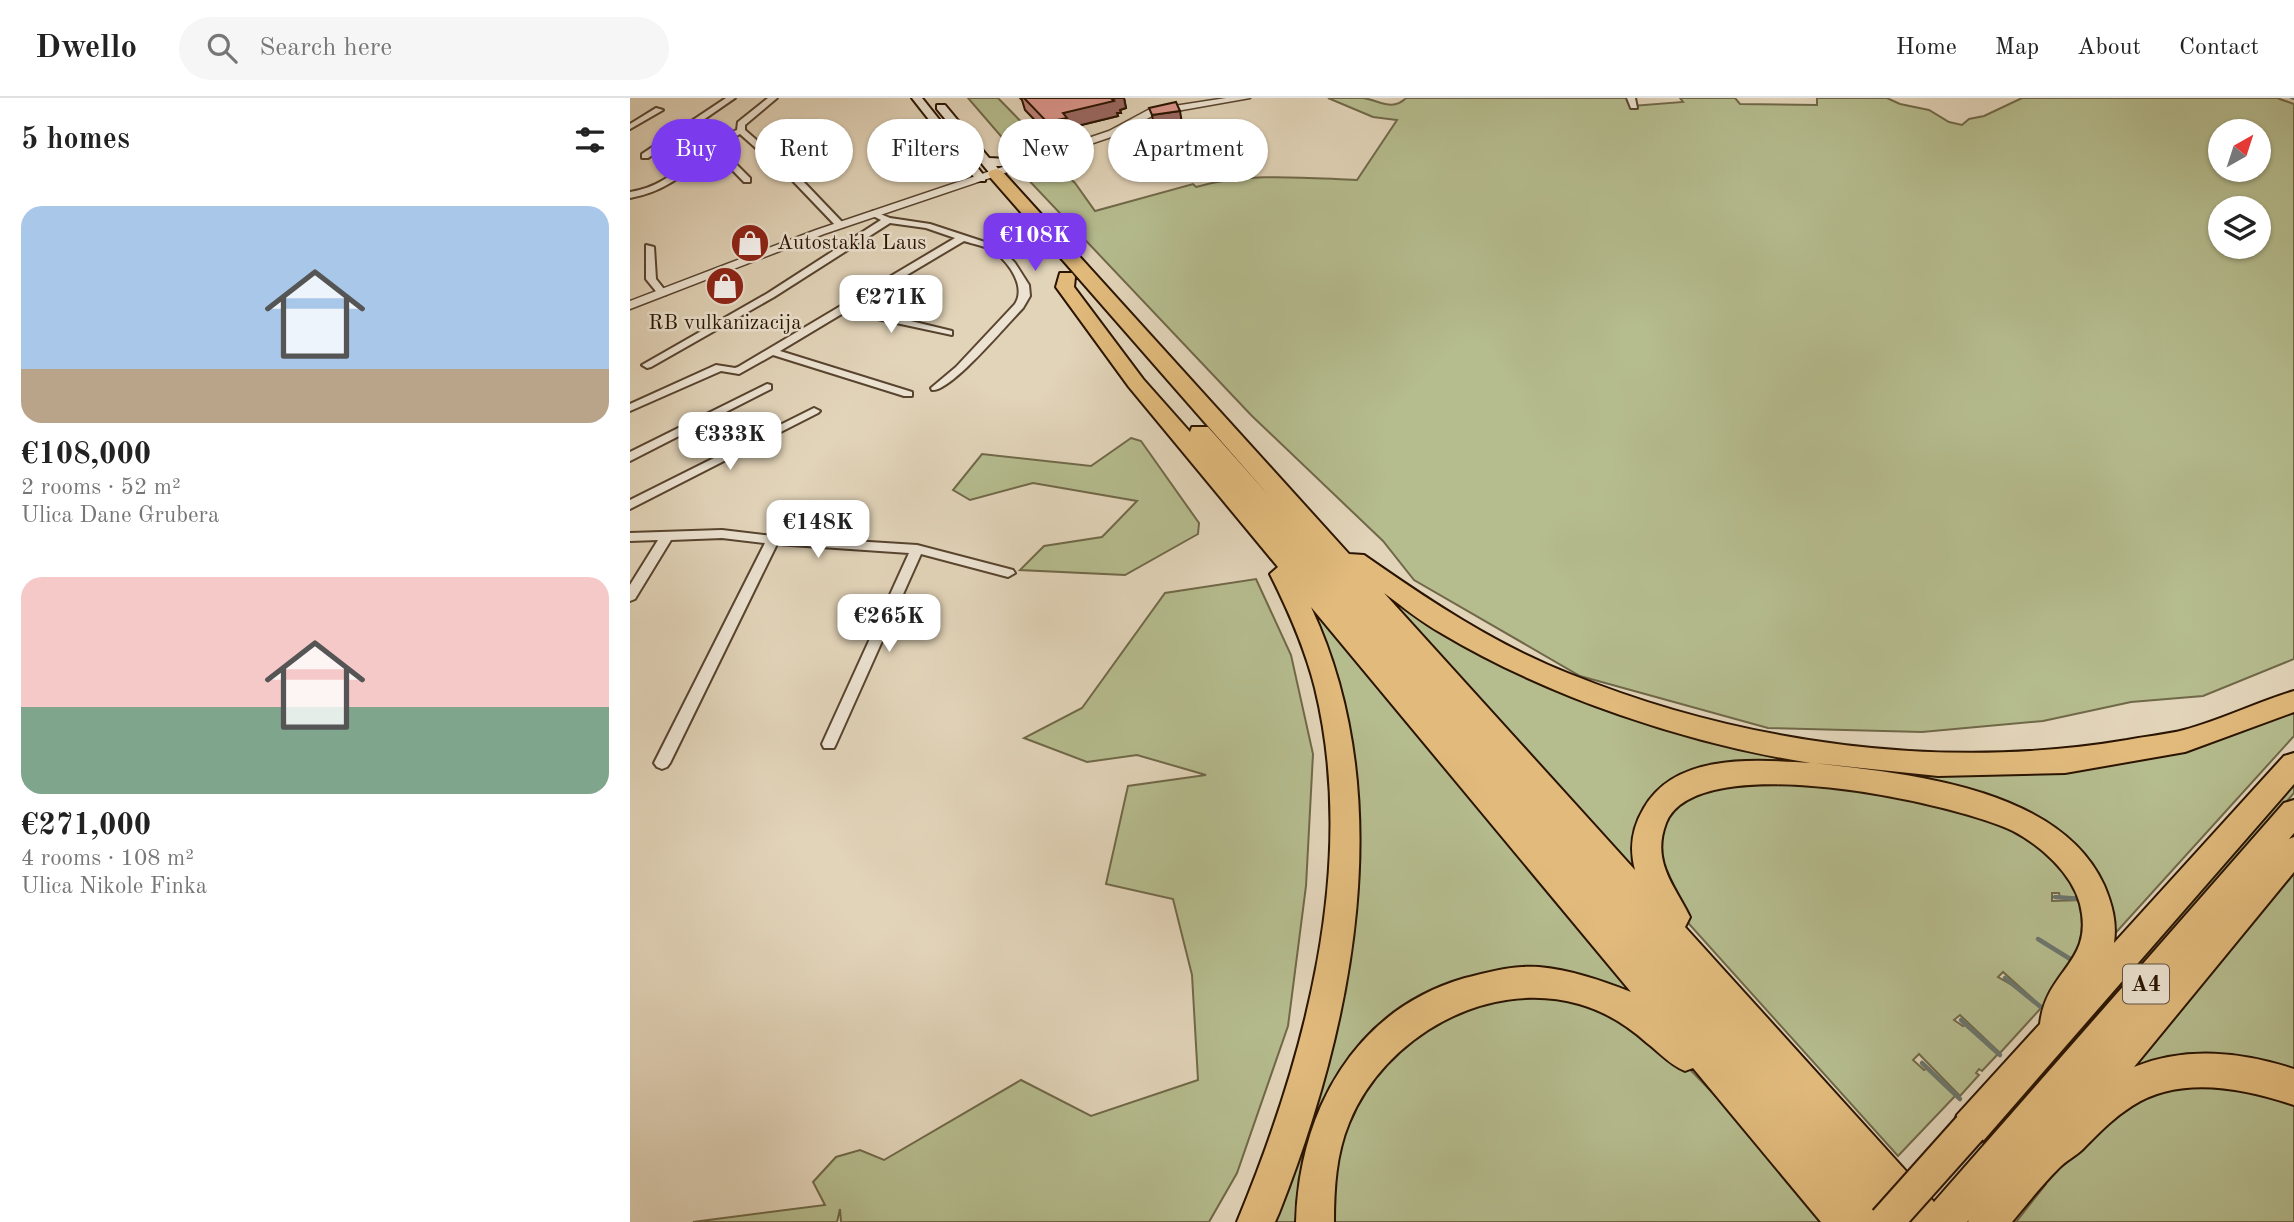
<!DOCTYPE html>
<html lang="en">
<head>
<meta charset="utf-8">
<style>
  body { margin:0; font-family:"Old Standard TT",serif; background:#f6f6f6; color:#222; height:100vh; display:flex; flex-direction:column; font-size:26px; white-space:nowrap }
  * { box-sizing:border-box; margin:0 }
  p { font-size:23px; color:#767676 }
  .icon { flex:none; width:38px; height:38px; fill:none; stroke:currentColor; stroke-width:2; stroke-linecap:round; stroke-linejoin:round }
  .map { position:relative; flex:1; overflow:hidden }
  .side { display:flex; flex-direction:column; background:#fff; width:630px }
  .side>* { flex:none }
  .top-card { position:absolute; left:21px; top:21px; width:665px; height:63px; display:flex; gap:14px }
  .needle { width:46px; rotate:39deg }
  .fabs { position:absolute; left:1578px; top:21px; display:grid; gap:14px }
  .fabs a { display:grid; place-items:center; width:63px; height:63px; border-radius:50%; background:#fff; box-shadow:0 2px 5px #0004; font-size:35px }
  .price { position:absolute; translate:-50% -60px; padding:0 16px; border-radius:14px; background:#fff; color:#222; font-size:23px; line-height:46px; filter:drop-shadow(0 2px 4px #0008) }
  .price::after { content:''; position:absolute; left:50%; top:42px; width:21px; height:16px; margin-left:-10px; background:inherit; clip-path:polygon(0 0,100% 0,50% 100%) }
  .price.active { background:#7c3aed; color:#fff }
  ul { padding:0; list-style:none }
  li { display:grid; align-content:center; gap:14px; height:371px; padding:0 21px }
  li span { display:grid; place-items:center; height:217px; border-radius:21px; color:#555 }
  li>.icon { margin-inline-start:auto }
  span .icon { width:126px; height:126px; fill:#fffc; stroke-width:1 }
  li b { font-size:30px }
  h2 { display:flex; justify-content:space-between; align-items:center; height:84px; padding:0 21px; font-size:30px }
  .tag { padding:0 24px; border-radius:32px; background:#fff; box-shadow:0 2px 5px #0004; font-size:24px; line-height:63px }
  .tag.active { background:#7c3aed; color:#fff }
  header { display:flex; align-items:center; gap:42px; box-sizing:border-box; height:98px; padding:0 35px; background:#fff; border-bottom:2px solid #e0e0e0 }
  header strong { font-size:33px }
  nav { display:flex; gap:38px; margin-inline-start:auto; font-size:24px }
  .search { width:490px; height:63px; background:#f6f6f6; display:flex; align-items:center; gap:18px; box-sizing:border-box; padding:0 24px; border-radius:38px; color:#767676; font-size:26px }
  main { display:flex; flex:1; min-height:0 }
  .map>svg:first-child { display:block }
  .green { fill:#b5bc8e; stroke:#706848; stroke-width:2; fill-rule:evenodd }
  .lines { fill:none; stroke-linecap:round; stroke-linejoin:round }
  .stream-far1 { stroke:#6b766d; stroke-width:2 }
  .stream { stroke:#6b766d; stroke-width:4.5 }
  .minor-casing { stroke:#58442f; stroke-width:4 }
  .tertiary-casing { stroke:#58442f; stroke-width:3 }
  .secondary-casing { stroke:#2a1401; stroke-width:4 }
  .motorway-casing { stroke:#2a1401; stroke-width:4 }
  .minor { fill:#ece3d2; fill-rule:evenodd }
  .tertiary { fill:#ece3d2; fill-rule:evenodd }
  .secondary { fill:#ece3d2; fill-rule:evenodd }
  .motorway { fill:#e1ba7c; fill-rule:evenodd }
  .motorway-bridge-casing { stroke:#2a1401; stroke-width:38; stroke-linecap:butt }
  .motorway-bridge { stroke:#e1ba7c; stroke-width:34 }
  .wall { fill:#be8179; stroke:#2a1401; stroke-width:2 }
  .shaded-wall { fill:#9b6963; stroke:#2a1401; stroke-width:2 }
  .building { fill:#dd968d; stroke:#2a1401; stroke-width:2 }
  .labels { text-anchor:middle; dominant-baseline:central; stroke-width:5; stroke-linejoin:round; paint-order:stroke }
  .far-poi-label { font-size:21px; fill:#2a1401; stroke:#ece3d2; text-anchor:start }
  .shield { fill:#ece3d2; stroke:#645240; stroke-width:2 }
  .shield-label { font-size:23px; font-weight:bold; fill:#2a1401 }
</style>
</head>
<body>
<header>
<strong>Dwello</strong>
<div class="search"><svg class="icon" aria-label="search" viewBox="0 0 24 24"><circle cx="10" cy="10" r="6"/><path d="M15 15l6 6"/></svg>Search here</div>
<nav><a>Home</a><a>Map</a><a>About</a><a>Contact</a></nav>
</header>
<main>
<section class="side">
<h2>5 homes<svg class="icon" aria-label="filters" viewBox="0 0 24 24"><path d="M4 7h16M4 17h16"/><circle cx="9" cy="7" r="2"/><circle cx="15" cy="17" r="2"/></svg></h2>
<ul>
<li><span style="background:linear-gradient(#a9c7e8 75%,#b9a48a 0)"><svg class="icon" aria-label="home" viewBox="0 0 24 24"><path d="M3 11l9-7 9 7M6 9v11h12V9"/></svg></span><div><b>€108,000</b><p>2 rooms · 52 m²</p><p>Ulica Dane Grubera</p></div></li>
<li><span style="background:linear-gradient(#f6c9c9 60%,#7fa58c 0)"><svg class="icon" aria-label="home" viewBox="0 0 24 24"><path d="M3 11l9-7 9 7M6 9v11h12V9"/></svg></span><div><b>€271,000</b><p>4 rooms · 108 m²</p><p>Ulica Nikole Finka</p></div></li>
</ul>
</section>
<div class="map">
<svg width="1664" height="1124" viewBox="0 0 1664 1124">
  <rect width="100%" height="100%" fill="#e2d4b9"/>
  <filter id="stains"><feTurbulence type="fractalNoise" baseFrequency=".00286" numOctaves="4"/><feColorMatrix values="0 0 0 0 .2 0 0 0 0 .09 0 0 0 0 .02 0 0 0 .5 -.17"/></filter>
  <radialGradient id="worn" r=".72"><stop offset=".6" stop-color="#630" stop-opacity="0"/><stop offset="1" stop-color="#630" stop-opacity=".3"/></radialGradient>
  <!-- green -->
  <g class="green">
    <path d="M 338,0 L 368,0 L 405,38 L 412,40 L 410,43 L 393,50 L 382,51 Z"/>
    <path d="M 698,0 C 709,0 721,0 733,0 C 749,2 762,14 776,0 L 998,0 L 1002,8 L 1053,4 L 1050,0 L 1105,0 L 1110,6 L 1187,7 L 1187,0 L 1257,0 L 1270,6 L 1299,12 L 1319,24 L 1332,27 L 1339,21 L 1354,18 L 1392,0 L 1647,0 L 1664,6 L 1664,561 L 1573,598 L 1501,604 L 1413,623 L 1292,634 L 1138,630 L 950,578 L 784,482 L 753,443 L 621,317 L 389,72 L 418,61 L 445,85 L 465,113 L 563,86 L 566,89 C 618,74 674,80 727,82 L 767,22 L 743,19 ZM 1591,33 L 1629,33 L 1629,72 L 1591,72 ZM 1591,110 L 1629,110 L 1629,149 L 1591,149 Z"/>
    <path d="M 501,340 L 511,343 L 569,425 L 568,436 L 495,477 L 390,472 L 414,448 L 472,439 L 507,403 L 403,385 L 340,402 L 323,392 L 352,356 L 461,368 Z"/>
    <path d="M 626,481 L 661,557 L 683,656 L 676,788 L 658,928 L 607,1075 L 579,1124 L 211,1124 L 210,1111 L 207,1124 L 63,1124 L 195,1107 L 183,1084 L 206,1059 L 230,1052 L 254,1062 L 391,982 L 461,1018 L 568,982 L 562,877 L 543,801 L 476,786 L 498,688 L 576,677 L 507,657 L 457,664 L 394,640 L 452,610 L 535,495 Z"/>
    <path d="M 747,488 L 993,614 L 1343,672 L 1664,612 L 1664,638 L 1481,840 L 1477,814 L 1378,709 L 1064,674 L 1006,773 Z"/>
    <path d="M 666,489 L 1019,906 L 943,880 L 755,927 L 673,1124 L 636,1124 L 723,740 Z"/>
    <path d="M 1119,680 L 1301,701 L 1405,739 L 1455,800 L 1430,799 L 1429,795 L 1422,795 L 1422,803 L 1454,802 L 1457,806 L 1448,866 L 1439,860 L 1447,867 L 1412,909 L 1373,874 L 1368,879 L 1387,890 L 1411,910 L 1370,955 L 1330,917 L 1324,922 L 1333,928 L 1335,927 L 1368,956 L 1352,973 L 1349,971 L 1346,975 L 1349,977 L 1330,998 L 1289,956 L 1283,962 L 1294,972 L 1297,970 L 1326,997 L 1268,1058 L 1042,807 L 1027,739 L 1051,700 Z"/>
    <path d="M 1664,684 L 1664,695 L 1367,1036 L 1360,1031 Z"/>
    <path d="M 1664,773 L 1664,981 L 1500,970 Z"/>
    <path d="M 902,895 L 968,908 L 1048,959 L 1100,1013 L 1193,1124 L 698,1124 L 697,1110 L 717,1017 L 761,952 L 827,909 Z"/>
    <path d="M 1554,983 L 1664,999 L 1664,1124 L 1386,1124 L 1416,1086 L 1413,1082 L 1472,1019 Z"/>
  </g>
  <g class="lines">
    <!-- stream-far1 -->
    <path class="stream-far1" d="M 1661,0 L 1664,1"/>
    <!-- stream -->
    <g class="stream">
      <path d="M 1425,799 L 1451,801"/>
      <path d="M 1408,841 L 1445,864"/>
      <path d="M 1375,880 L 1412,910"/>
      <path d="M 1331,922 L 1370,957"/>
      <path d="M 1292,965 L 1330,1001"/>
    </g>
    <!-- minor casing -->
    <g class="minor-casing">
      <g id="minor">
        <path d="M 96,0 L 105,0 L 18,60 L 12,60 L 12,56 Z"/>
        <path d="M 138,0 L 147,0 L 115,27 L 115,32 L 169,79 L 213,125 L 213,129 L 207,129 L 163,83 L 110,36 L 88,48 L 120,80 L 120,84 L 114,84 L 83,52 C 54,76 37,93 0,100 L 0,94 C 37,88 51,67 78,47 C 86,41 97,36 107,32 L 108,24 Z"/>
        <path d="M 997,0 L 1005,0 L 1007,10 L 1001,10 Z"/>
        <path d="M 26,10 L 33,12 L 0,31 L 0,26 Z"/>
        <path d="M 243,113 L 260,120 L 300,126 L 370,149 L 385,165 L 399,187 L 400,198 L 393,210 C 377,226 321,294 302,292 L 301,290 L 326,269 L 385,206 C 396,189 380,166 365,154 C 357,148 343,146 334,143 L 223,209 L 322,233 L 322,237 L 215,214 L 150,253 L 282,294 L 282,298 L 274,298 L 143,257 L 109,276 L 91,273 L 0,313 L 0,306 L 86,267 L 105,270 L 108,269 L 325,140 L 296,130 L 260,125 L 144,199 L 21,269 L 17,270 L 12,267 L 138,195 L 251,122 L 239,116 Z"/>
        <path d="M 16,147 L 24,149 L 26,181 L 37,195 L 35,197 L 29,197 L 16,181 Z"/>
        <path d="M 137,286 L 141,287 L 141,291 L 0,363 L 0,354 Z"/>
        <path d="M 184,310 L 190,313 L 188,315 L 0,411 L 0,402 Z"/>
        <path d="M 92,432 L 143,438 L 287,447 L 383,472 L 385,475 L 378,479 L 291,456 L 206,646 L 204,650 L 194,650 L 192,646 L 279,455 L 147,446 L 40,665 L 37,669 L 32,671 L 27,669 L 24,665 L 135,445 L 92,440 L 41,442 L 5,501 L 0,503 L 0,487 L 28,442 L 0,443 L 0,435 Z"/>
      </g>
    </g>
    <!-- tertiary casing -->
    <g class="tertiary-casing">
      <path id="tertiary" d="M 596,0 L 620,0 L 524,17 L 487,37 L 194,136 L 0,211 L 0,203 L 186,132 L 479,33 L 518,12 Z"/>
    </g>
    <!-- secondary casing -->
    <g class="secondary-casing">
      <g id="secondary">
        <path d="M 282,0 L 292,0 L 355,79 L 355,83 L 347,83 Z"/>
        <path d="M 307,7 L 315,7 L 359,60 L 397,62 L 403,65 L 397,68 L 366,68 L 372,76 L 362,78 L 307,11 Z"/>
      </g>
    </g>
    <!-- motorway casing -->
    <g class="motorway-casing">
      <path id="motorway" d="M 366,71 L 372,73 L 719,456 L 734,457 C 800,503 864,546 940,576 C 1113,646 1312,673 1497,642 C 1515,638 1536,637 1554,632 C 1591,622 1627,604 1664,593 L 1664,614 L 1555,654 L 1435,675 L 1308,678 L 1184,665 C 1278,676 1429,689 1474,787 C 1482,806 1487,824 1484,845 L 1654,658 L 1664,655 L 1664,686 L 1353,1043 L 1340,1048 L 1327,1043 L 1322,1030 L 1327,1017 L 1410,926 C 1416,871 1465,865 1450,806 C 1442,775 1410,747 1383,733 C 1325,705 1067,648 1036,725 C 1021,764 1045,788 1060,819 L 1055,829 L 1304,1104 L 1654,705 L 1664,702 L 1664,735 L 1659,741 L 1664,739 L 1664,774 L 1504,969 C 1557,948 1611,954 1664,971 L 1664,1007 C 1613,990 1550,977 1502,1008 C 1483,1020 1469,1035 1453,1051 C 1446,1058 1435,1063 1428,1071 C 1412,1087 1397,1106 1382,1124 L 1338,1124 L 1339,1122 L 1337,1124 L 1191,1124 L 1063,970 L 1055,973 C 1040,967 1030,955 1017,945 C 997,927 974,913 949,906 C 857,880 754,939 719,1025 C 706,1056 704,1091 704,1124 L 666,1124 C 669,1014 724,912 835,880 C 859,874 884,867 909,869 C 941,872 970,882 1001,894 L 681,509 C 770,699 723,928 649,1115 L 645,1124 L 607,1124 C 675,960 728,767 685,590 C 675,550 658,512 640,476 L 648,469 L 499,289 L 426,189 L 430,175 L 442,175 L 445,179 L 444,189 L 513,281 L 560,334 L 562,329 L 578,329 L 647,407 L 360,79 L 358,76 L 360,73 ZM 754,495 C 773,509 791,524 811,535 C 918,599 1058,646 1181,665 C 1126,662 1046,654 1014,710 C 1002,730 999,750 1005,772 Z"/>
    </g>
    <!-- minor -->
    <use href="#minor" class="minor"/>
    <!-- tertiary -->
    <use href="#tertiary" class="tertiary"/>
    <!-- secondary -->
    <use href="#secondary" class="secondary"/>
    <!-- motorway -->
    <use href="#motorway" class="motorway"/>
    <!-- motorway-bridge casing -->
    <g class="motorway-bridge-casing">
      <path id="motorway-bridge" d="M 1256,1124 L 1340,1030"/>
    </g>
    <!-- motorway-bridge -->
    <use href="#motorway-bridge" class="motorway-bridge"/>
  </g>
  <!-- wall -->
  <path class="wall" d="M 390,0 L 494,0 L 496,10 L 490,12 L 491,15 L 487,15 L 488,18 L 439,30 L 441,35 L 421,39 L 395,12 L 392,2 Z"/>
  <!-- shaded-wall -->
  <g class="shaded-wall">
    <path d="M 486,0 L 494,0 L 496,10 L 490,12 L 491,15 L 487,15 L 488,18 L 439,30 L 441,35 L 421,39 L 417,24 L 433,15 Z"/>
    <path d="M 550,13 L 552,25 L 524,28 L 522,17 Z"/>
  </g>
  <!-- building -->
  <g class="building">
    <path d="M 394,0 L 486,0 L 482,1 L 484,3 L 433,15 L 437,20 L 417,24 Z"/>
    <path d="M 546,4 L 550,13 L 522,17 L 519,10 Z"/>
  </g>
  <!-- icons -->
  <defs>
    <g id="shop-disc" transform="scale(2.0125)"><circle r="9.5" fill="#8f2418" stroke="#ece3d2"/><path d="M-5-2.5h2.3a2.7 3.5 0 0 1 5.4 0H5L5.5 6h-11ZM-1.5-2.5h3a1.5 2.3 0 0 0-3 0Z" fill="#fff"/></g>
  </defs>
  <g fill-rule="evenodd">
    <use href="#shop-disc" x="120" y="145"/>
    <use href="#shop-disc" x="95" y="188"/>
  </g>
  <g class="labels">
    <!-- far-poi labels -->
    <g class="far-poi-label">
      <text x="147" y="145">Autostakla Laus</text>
      <text x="95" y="225" text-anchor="middle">RB vulkanizacija</text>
    </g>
    <!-- shield labels -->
    <rect class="shield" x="1493" y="866.5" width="46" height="39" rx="5"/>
    <g class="shield-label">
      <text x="1516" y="886">A4</text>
    </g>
  </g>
  <rect width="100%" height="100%" filter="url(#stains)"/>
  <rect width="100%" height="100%" fill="url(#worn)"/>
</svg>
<div class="fabs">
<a><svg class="needle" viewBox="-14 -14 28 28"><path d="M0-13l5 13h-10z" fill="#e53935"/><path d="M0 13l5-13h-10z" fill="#767676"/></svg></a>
<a><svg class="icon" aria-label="layers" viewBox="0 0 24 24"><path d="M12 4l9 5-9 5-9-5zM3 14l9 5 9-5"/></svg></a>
</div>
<b class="price active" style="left:405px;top:175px">€108K</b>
<b class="price" style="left:261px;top:237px">€271K</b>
<b class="price" style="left:100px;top:374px">€333K</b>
<b class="price" style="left:188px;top:462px">€148K</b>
<b class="price" style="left:259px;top:556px">€265K</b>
<div class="top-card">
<a class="tag active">Buy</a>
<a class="tag">Rent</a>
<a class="tag">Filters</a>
<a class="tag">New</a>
<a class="tag">Apartment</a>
</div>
</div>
</main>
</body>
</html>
